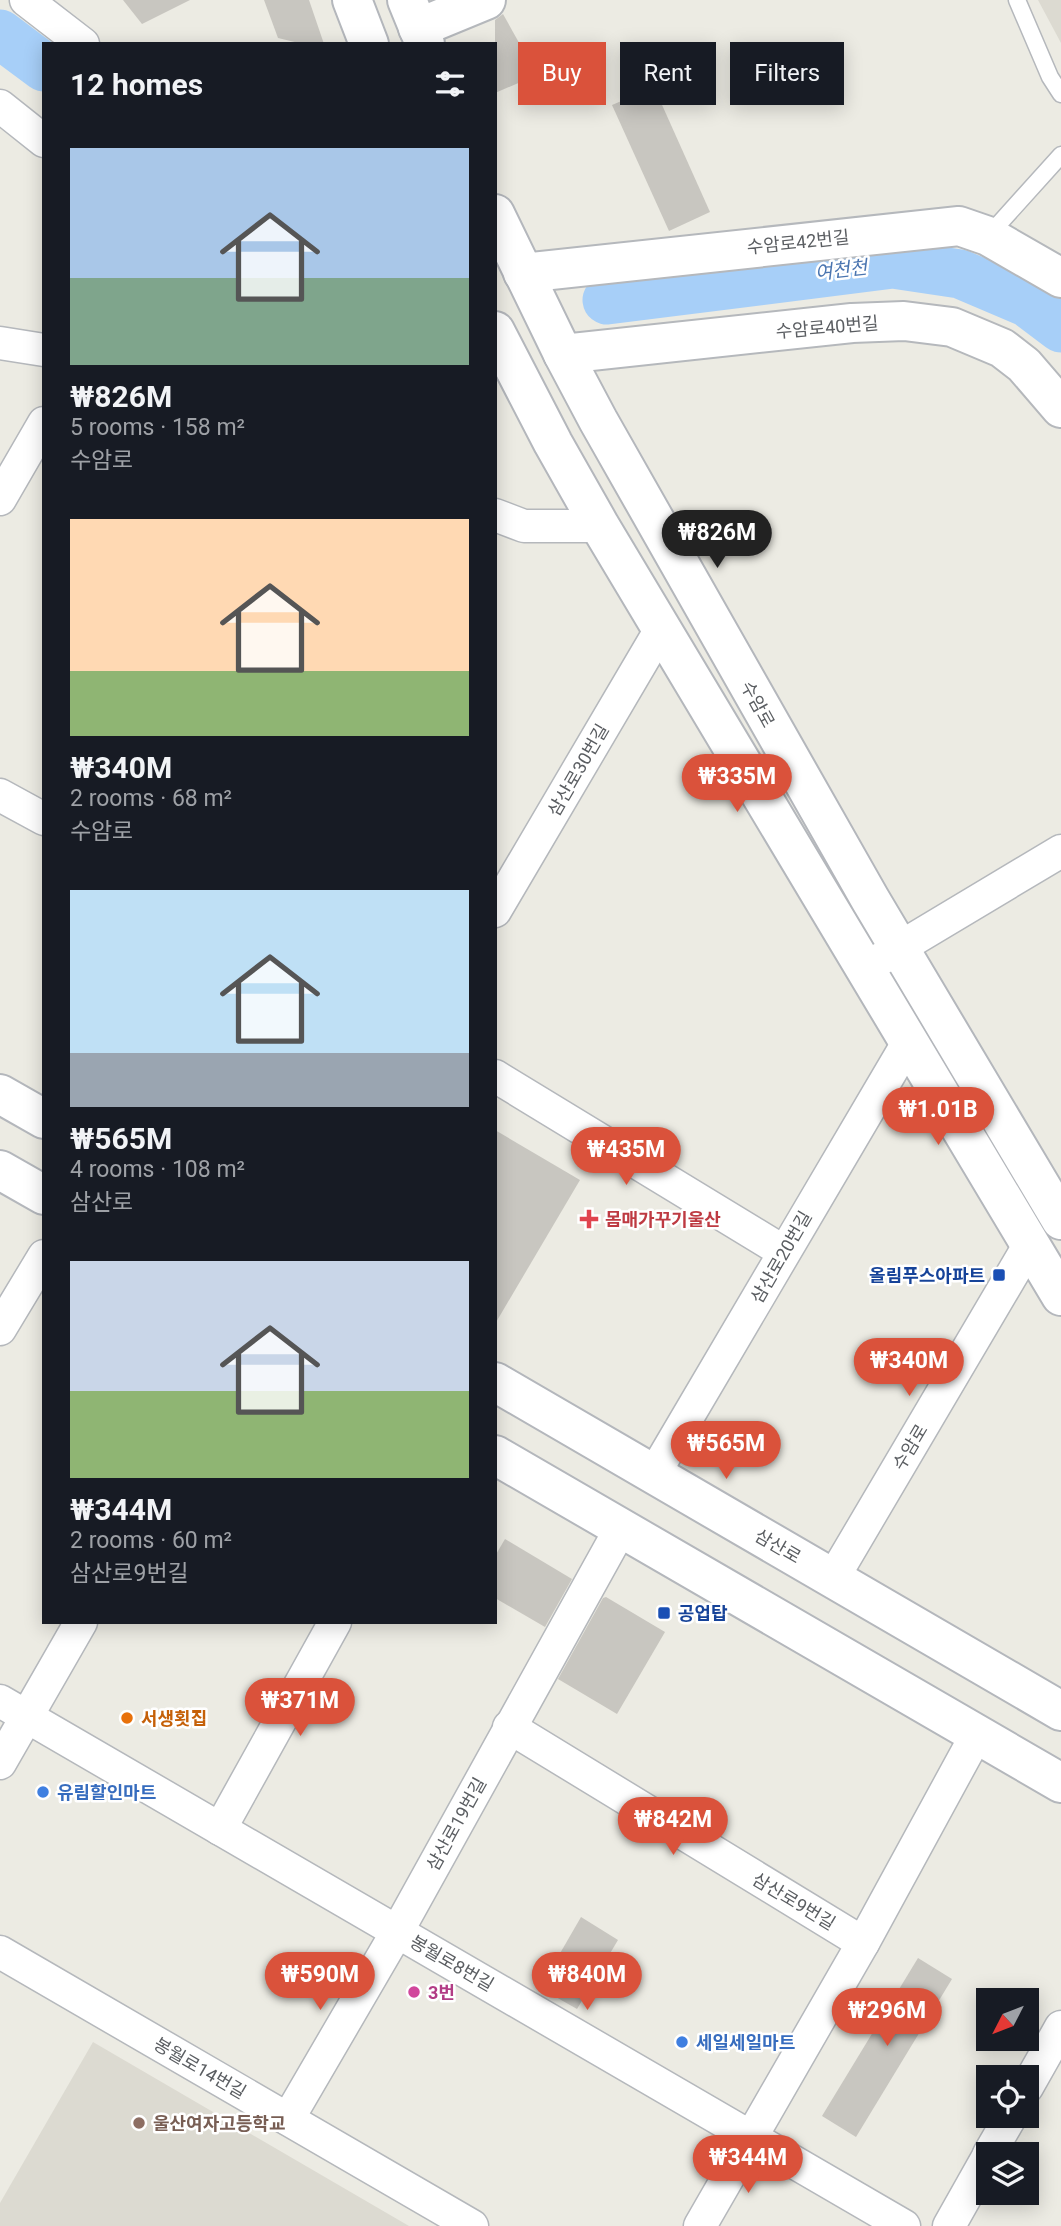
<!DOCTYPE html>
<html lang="en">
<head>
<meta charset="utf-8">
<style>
  body { margin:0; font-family:Roboto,"Noto Sans KR",sans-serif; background:#242831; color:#f1f3f6; height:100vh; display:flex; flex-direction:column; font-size:26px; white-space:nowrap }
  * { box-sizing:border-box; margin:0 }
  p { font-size:23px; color:#9ea1a6 }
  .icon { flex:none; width:38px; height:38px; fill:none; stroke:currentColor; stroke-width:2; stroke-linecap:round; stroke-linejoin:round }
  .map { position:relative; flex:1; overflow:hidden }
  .side { position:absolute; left:42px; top:42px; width:455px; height:1582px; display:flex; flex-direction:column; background:#171b24; border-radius:0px; box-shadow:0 4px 18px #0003 }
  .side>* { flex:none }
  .hud { position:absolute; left:518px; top:42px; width:438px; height:63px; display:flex; gap:14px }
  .needle { width:46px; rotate:228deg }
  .fabs { position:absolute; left:976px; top:1988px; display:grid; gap:14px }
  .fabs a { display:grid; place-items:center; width:63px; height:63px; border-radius:0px; background:#171b24; box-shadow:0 4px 18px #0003; font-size:35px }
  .price { position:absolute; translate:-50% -60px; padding:0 16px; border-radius:24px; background:#da523b; color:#fff; font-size:23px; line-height:46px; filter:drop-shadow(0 2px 4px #0008) }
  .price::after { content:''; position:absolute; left:50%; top:42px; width:21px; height:16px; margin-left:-10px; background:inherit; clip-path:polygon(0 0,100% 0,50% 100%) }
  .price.on { background:#222; color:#fff }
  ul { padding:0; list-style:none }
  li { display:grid; align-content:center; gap:14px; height:371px; padding:0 28px }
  li span { display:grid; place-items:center; height:217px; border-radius:0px; color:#555 }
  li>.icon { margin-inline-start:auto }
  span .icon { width:126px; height:126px; fill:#fffc; stroke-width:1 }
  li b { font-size:30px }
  h2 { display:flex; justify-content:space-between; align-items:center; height:84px; padding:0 28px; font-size:30px }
  .pill { padding:0 24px; border-radius:0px; background:#171b24; box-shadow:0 4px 18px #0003; font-size:24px; line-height:63px }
  .pill.on { background:#da523b; color:#fff }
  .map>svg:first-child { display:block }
  .education { fill:#dcdad1 }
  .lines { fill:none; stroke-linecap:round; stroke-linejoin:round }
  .river { stroke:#a7cff8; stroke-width:49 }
  .building { fill:#c8c6c0 }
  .service-casing { stroke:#b5b8bc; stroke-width:19 }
  .minor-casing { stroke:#b5b8bc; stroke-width:35 }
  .tertiary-casing { stroke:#b5b8bc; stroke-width:42 }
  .secondary-casing { stroke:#b4b7bc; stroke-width:42 }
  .service { stroke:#fff; stroke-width:16 }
  .minor { stroke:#fff; stroke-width:32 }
  .tertiary { stroke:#fff; stroke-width:38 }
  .secondary { stroke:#fff; stroke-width:38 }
  .health-dot { fill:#e0444e; stroke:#fff; stroke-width:2.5 }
  .transit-dot { fill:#1a4fb4; stroke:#fff; stroke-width:2.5 }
  .food-dot { fill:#e8710a; stroke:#fff; stroke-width:2.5 }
  .shop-dot { fill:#3f7fe0; stroke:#fff; stroke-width:2.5 }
  .hotel-dot { fill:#d1479c; stroke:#fff; stroke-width:2.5 }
  .education-dot { fill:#8d6e63; stroke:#fff; stroke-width:2.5 }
  .labels { text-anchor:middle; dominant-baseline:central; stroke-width:5; stroke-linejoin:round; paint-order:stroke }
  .street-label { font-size:18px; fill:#5b5e62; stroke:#fff }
  .health-label { font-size:18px; font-weight:bold; fill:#be3a42; stroke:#fff; text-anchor:start }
  .transit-label { font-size:18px; font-weight:bold; fill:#164399; stroke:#fff; text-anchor:end }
  .food-label { font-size:18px; font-weight:bold; fill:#c56008; stroke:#fff; text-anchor:start }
  .shop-label { font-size:18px; font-weight:bold; fill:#366cbe; stroke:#fff; text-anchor:start }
  .hotel-label { font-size:18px; font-weight:bold; fill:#b23c85; stroke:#fff; text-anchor:start }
  .education-label { font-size:18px; font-weight:bold; fill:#785e54; stroke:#fff; text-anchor:start }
  .water-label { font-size:19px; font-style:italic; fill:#4a75b0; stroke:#fff }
</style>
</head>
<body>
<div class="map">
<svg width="1061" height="2226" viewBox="0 0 1061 2226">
  <rect width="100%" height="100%" fill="#ecebe3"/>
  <!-- education -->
  <g class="education">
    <path d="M 1038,0 L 1061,0 L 1061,43 Z"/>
    <path d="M 93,2042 L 409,2226 L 0,2226 L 0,2203 Z"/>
  </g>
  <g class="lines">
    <!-- river -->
    <g class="river">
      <path d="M 0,34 L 44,67"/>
      <path d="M 607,300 L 893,264 L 960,274 L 1028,303 L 1061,328"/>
    </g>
  </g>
  <!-- building -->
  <g class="building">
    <path d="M 123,0 L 190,0 L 142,24 Z"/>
    <path d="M 264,0 L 309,0 L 324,44 L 303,44 L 278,38 Z"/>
    <path d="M 503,14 L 537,75 L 495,93 L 495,20 Z"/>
    <path d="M 654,87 L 710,212 L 669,231 L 612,105 Z"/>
    <path d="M 495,1130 L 580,1180 L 495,1324 Z"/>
    <path d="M 505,1539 L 572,1579 L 545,1627 L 495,1598 L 495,1556 Z"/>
    <path d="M 606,1597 L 665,1632 L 617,1714 L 558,1679 L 603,1598 Z"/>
    <path d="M 581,1917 L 618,1940 L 577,2009 L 540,1988 Z"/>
    <path d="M 918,1958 L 952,1979 L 856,2137 L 822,2116 Z"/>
  </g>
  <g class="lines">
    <!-- service casing -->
    <g class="service-casing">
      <g id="service">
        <path d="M 1017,0 L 1050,77 L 1061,94"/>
        <path d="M 988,236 L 1061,155"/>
      </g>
    </g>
    <!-- minor casing -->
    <g class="minor-casing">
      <g id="minor">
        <path d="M 26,0 L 83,44"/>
        <path d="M 0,106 L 44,141"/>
        <path d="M 0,343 L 44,350"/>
        <path d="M 0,499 L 44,423"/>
        <path d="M 495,515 L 524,526 L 600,526"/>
        <path d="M 0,795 L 44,819"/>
        <path d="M 495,911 L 661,629"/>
        <path d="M 879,960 L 1061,851"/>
        <path d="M 495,1076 L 784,1252"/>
        <path d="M 0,1329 L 44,1256"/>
        <path d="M 654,1474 L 909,1041"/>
        <path d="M 833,1578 L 1030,1244"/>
        <path d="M 0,1701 L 904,2226"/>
        <path d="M 509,1727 L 863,1943"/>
        <path d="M 0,1763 L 81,1622"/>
        <path d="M 220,1829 L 335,1622"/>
        <path d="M 0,1952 L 472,2226"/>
        <path d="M 1027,2087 L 1061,2027"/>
        <path d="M 288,2119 L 397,1932 L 621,1528"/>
        <path d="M 989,2154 L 1011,2116"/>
        <path d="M 700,2226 L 863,1943 L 977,1734"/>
        <path d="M 949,2226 L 989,2155"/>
      </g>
    </g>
    <!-- tertiary casing -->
    <g class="tertiary-casing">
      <g id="tertiary">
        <path d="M 418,28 L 486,0"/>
        <path d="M 523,273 L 959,226 L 988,236 L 1061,278"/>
        <path d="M 563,354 L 852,323 L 904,321 L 952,327 L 1002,348 L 1024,365 L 1061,408"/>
      </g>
    </g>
    <!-- secondary casing -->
    <g class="secondary-casing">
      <g id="secondary">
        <path d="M 352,0 L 369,44"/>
        <path d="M 407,0 L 425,44"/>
        <path d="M 495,214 L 563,354 L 598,420 L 870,899 L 1061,1220"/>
        <path d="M 495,331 L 553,443 L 600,526 L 1061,1296"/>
        <path d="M 0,1094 L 44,1119"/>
        <path d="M 0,1170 L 44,1195"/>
        <path d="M 495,1382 L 1061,1711"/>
        <path d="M 495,1455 L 1061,1783"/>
      </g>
    </g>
    <!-- service -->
    <use href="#service" class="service"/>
    <!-- minor -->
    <use href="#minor" class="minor"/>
    <!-- tertiary -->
    <use href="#tertiary" class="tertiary"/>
    <!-- secondary -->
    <use href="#secondary" class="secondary"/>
  </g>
  <!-- markers -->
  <path class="health-dot" d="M585.5 1208.5h7v7h7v7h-7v7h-7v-7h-7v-7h7z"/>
  <g class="transit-dot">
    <rect x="992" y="1268" width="14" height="14" rx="3.5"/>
    <rect x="657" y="1606" width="14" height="14" rx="3.5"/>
  </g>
  <circle class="food-dot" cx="127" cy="1718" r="7"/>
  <g class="shop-dot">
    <circle cx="43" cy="1792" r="7"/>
    <circle cx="682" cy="2042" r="7"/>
  </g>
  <circle class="hotel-dot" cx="414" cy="1992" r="7"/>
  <circle class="education-dot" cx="139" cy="2123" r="7"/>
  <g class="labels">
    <!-- street labels -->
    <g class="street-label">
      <text transform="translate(798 242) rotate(-6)">수암로42번길</text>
      <text transform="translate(827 327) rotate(-5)">수암로40번길</text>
      <text transform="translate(758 704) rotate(61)">수암로</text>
      <text transform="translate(578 770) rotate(-60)">삼산로30번길</text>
      <text transform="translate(781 1257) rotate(-60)">삼산로20번길</text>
      <text transform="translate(910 1447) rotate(-59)">수암로</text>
      <text transform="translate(778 1546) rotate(30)">삼산로</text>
      <text transform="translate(456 1824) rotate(-61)">삼산로19번길</text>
      <text transform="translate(794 1901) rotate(31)">삼산로9번길</text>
      <text transform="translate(452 1963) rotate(30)">봉월로8번길</text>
      <text transform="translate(200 2068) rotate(30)">봉월로14번길</text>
    </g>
    <!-- health labels -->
    <g class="health-label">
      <text x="605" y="1219">몸매가꾸기울산</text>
    </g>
    <!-- transit labels -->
    <g class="transit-label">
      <text x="985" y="1275">올림푸스아파트</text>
      <text x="678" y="1613" text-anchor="start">공업탑</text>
    </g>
    <!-- food labels -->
    <g class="food-label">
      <text x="141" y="1718">서생횟집</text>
    </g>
    <!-- shop labels -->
    <g class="shop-label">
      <text x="57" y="1792">유림할인마트</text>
      <text x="696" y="2042">세일세일마트</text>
    </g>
    <!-- hotel labels -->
    <g class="hotel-label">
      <text x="428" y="1992">3번</text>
    </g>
    <!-- education labels -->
    <g class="education-label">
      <text x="153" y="2123">울산여자고등학교</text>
    </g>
    <!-- water labels -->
    <g class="water-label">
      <text transform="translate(841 270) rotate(-7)">여천천</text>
    </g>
  </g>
</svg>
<div class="fabs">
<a><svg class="needle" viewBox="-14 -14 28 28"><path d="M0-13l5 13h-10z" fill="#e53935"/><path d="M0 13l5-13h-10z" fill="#9ea1a6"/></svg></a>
<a><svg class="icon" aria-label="locate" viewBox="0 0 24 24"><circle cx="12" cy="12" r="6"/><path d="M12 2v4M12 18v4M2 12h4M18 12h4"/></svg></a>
<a><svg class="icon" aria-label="layers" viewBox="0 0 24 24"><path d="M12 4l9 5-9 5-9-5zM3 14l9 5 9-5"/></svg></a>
</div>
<b class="price on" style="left:717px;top:570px">₩826M</b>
<b class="price" style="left:737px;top:814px">₩335M</b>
<b class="price" style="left:938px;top:1147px">₩1.01B</b>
<b class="price" style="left:626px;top:1187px">₩435M</b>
<b class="price" style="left:909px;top:1398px">₩340M</b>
<b class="price" style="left:726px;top:1481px">₩565M</b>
<b class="price" style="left:300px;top:1738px">₩371M</b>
<b class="price" style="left:673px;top:1857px">₩842M</b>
<b class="price" style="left:320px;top:2012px">₩590M</b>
<b class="price" style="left:587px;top:2012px">₩840M</b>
<b class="price" style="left:887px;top:2048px">₩296M</b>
<b class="price" style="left:748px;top:2195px">₩344M</b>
<div class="hud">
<a class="pill on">Buy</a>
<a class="pill">Rent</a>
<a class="pill">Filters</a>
</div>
<section class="side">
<h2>12 homes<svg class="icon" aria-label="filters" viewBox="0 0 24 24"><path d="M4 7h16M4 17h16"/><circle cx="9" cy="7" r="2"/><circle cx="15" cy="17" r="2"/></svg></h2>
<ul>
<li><span style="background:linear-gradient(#a9c7e8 60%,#7fa58c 0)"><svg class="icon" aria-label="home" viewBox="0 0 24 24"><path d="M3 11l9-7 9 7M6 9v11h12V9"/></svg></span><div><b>₩826M</b><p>5 rooms · 158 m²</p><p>수암로</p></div></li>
<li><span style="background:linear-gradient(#ffd9b3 70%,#8fb573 0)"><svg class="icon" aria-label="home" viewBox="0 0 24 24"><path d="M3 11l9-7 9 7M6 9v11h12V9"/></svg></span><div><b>₩340M</b><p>2 rooms · 68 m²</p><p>수암로</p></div></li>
<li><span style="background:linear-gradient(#bfe0f5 75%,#9aa5b1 0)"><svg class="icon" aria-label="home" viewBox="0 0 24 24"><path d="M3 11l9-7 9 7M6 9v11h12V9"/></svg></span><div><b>₩565M</b><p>4 rooms · 108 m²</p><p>삼산로</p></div></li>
<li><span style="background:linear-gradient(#c9d6e8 60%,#8fb573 0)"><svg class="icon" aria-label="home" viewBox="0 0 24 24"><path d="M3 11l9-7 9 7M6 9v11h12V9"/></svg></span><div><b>₩344M</b><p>2 rooms · 60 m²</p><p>삼산로9번길</p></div></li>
</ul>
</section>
</div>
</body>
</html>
